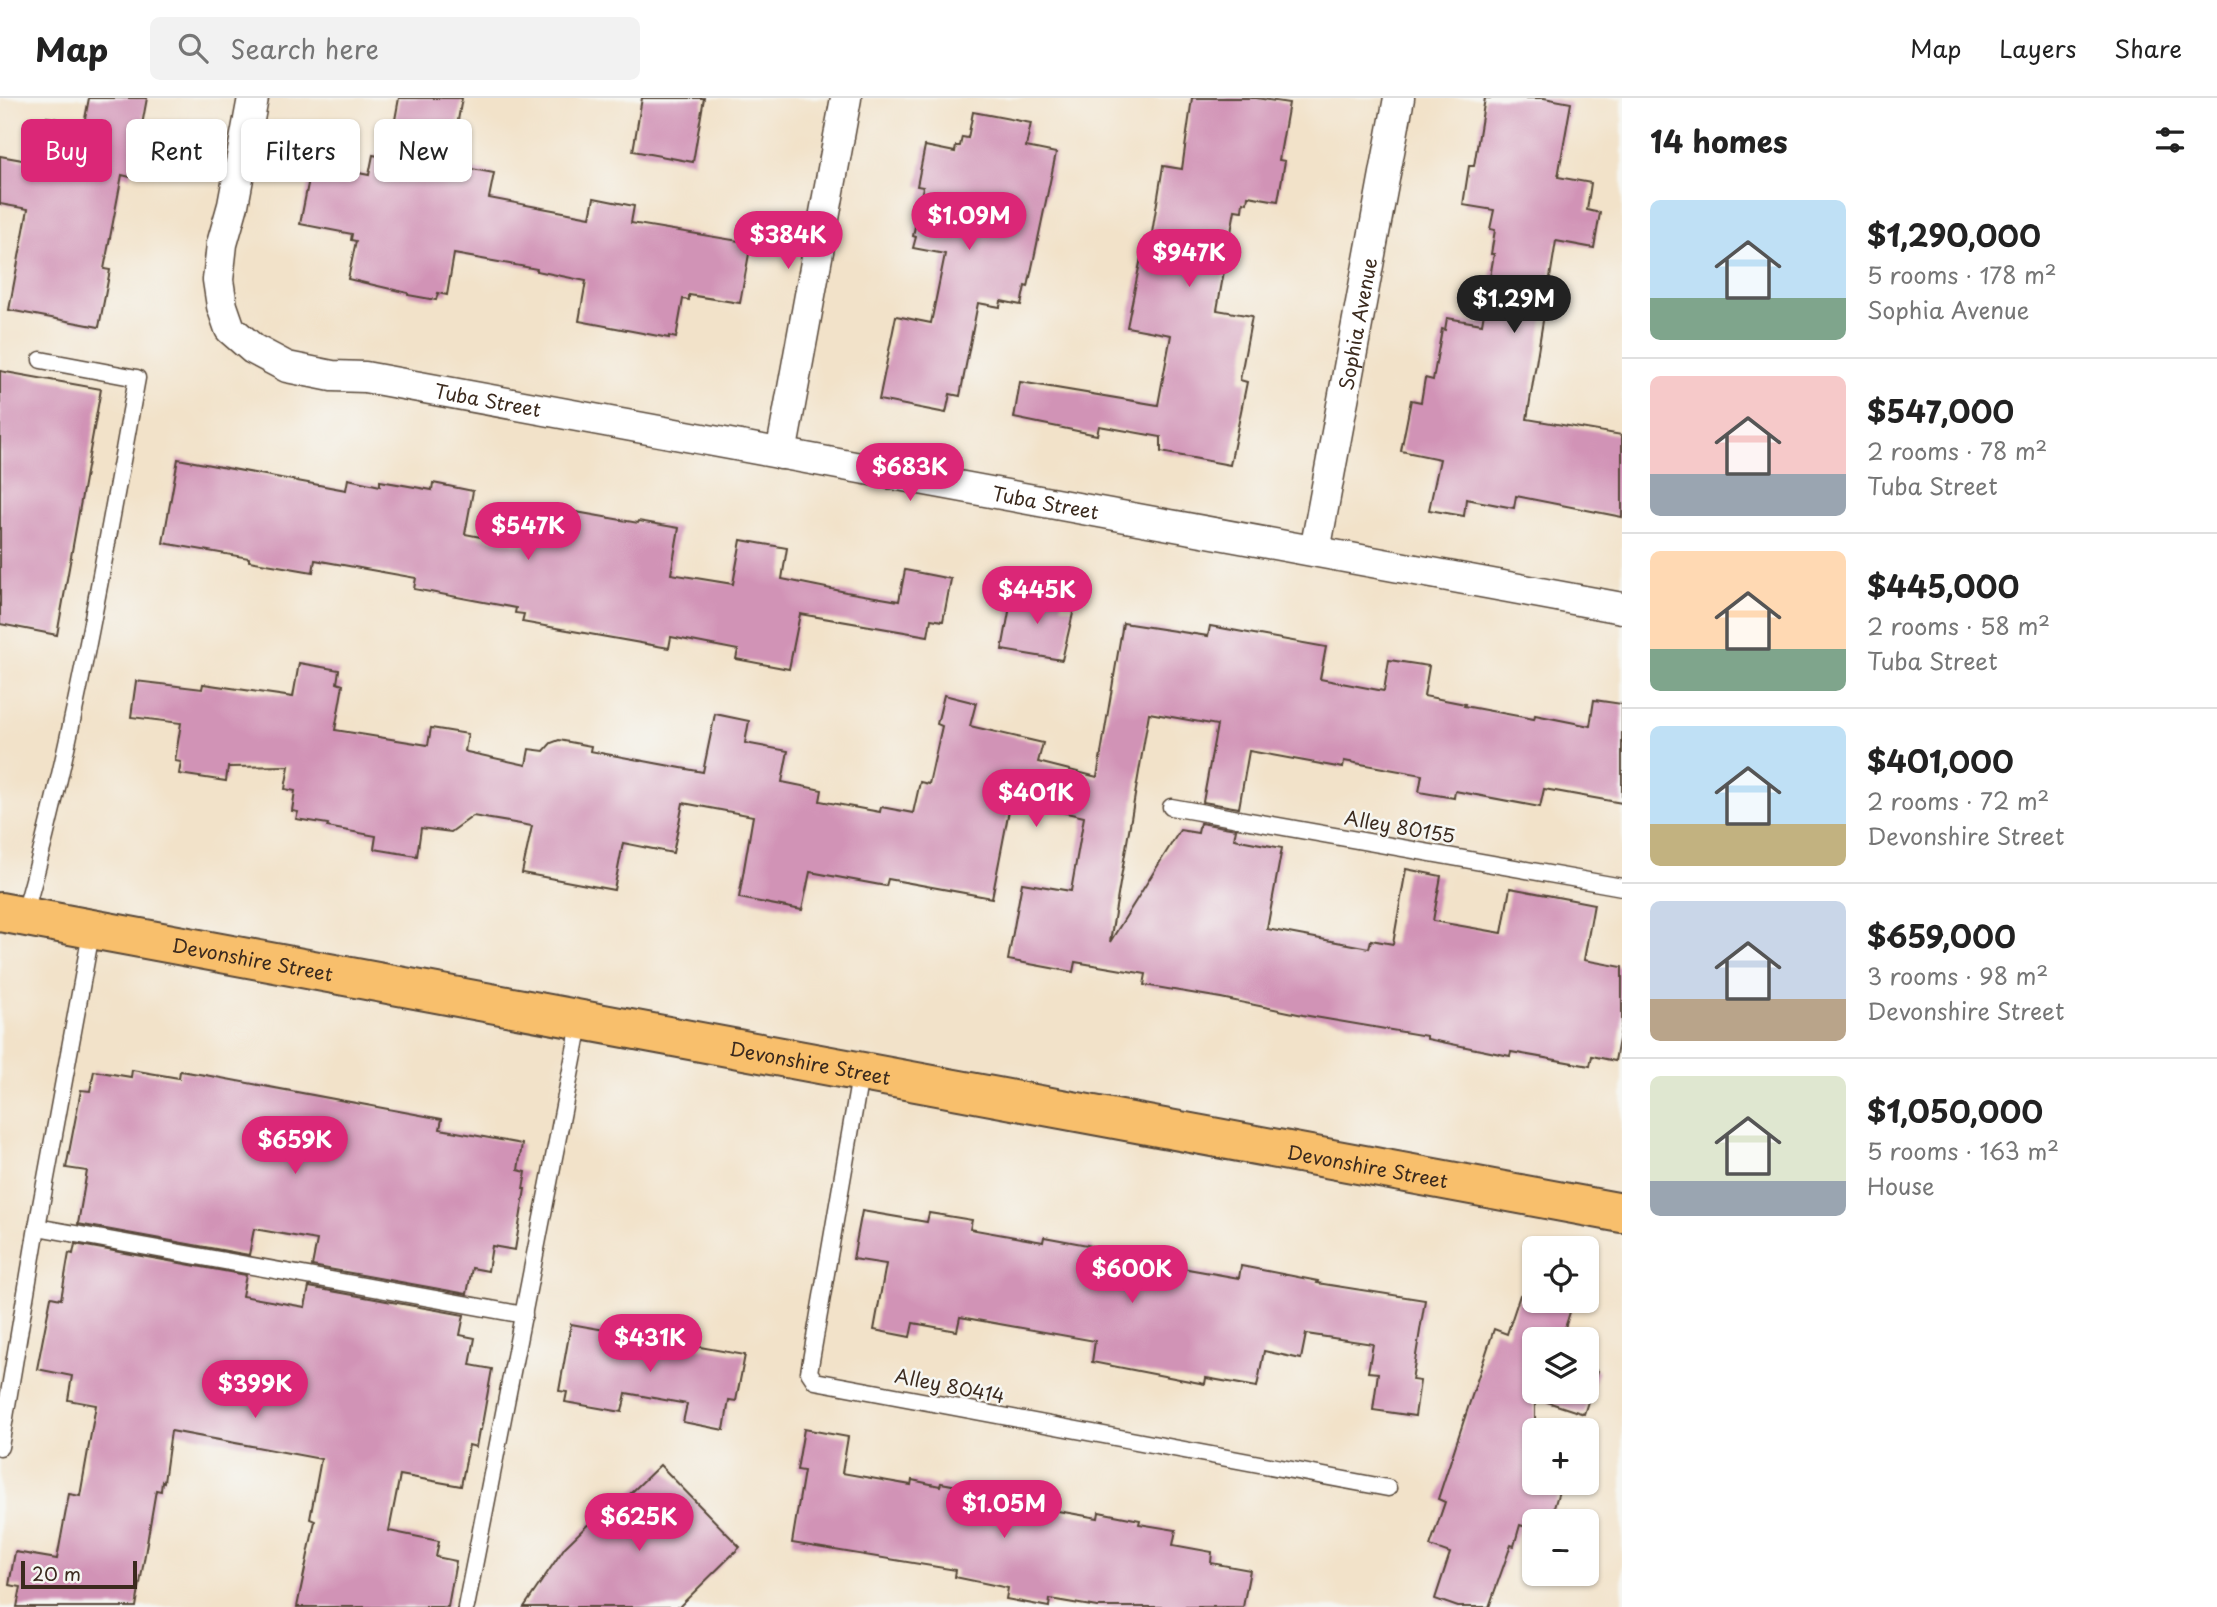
<!DOCTYPE html>
<html lang="en">
<head>
<meta charset="utf-8">
<style>
  body { margin:0; font-family:"Playpen Sans",sans-serif; background:#f2f2f2; color:#222; height:100vh; display:flex; flex-direction:column; font-size:26px; white-space:nowrap }
  * { box-sizing:border-box; margin:0 }
  p { font-size:23px; color:#767676 }
  .icon { flex:none; width:38px; height:38px; fill:none; stroke:currentColor; stroke-width:2; stroke-linecap:round; stroke-linejoin:round }
  .map { position:relative; flex:1; overflow:hidden }
  .panel { display:flex; flex-direction:column; background:#fff; width:595px }
  .panel>* { flex:none }
  .hud { position:absolute; left:21px; top:21px; width:665px; height:63px; display:flex; gap:14px }
  .tools { position:absolute; left:1522px; top:1138px; display:grid; gap:14px }
  .tools a { display:grid; place-items:center; width:77px; height:77px; border-radius:10px; background:#fff; box-shadow:0 2px 5px #0004; font-size:35px }
  .scale { position:absolute; left:21px; bottom:18px; width:116px; box-sizing:border-box; padding-left:7px; border:4px solid #3b2a1e; border-top:0; font-size:19px; line-height:24px; white-space:nowrap; color:#3b2a1e; -webkit-text-stroke:5px #f6f6f2; paint-order:stroke }
  .price { position:absolute; translate:-50% -60px; padding:0 16px; border-radius:24px; background:#db2777; color:#fff; font-size:23px; line-height:46px; filter:drop-shadow(0 2px 4px #0008) }
  .price::after { content:''; position:absolute; left:50%; top:42px; width:21px; height:16px; margin-left:-10px; background:inherit; clip-path:polygon(0 0,100% 0,50% 100%) }
  .price.selected { background:#222; color:#fff }
  ul { padding:0; list-style:none }
  li { display:flex; align-items:center; gap:21px; height:175px; padding:0 28px }
  li+li { border-top:2px solid #e0e0e0 }
  li span { display:grid; place-items:center; flex:none; width:196px; height:140px; border-radius:10px; color:#555 }
  li>.icon { margin-inline-start:auto }
  span .icon { width:84px; height:84px; fill:#fffc; stroke-width:1 }
  li b { font-size:30px }
  h2 { display:flex; justify-content:space-between; align-items:center; height:84px; padding:0 28px; font-size:30px }
  .chip { padding:0 24px; border-radius:10px; background:#fff; box-shadow:0 2px 5px #0004; font-size:24px; line-height:63px }
  .chip.selected { background:#db2777; color:#fff }
  header { display:flex; align-items:center; gap:42px; box-sizing:border-box; height:98px; padding:0 35px; background:#fff; border-bottom:2px solid #e0e0e0 }
  header strong { font-size:33px }
  nav { display:flex; gap:38px; margin-inline-start:auto; font-size:24px }
  .search { width:490px; height:63px; background:#f2f2f2; display:flex; align-items:center; gap:18px; box-sizing:border-box; padding:0 24px; border-radius:10px; color:#767676; font-size:26px }
  main { display:flex; flex:1; min-height:0 }
  .map>svg:first-child { display:block }
  .building { fill:#d193b6 }
  .lines { fill:none; stroke-linecap:round; stroke-linejoin:round }
  .service-casing { stroke:#564638; stroke-width:19 }
  .minor-casing { stroke:#564638; stroke-width:33 }
  .primary-casing { stroke:#564638; stroke-width:42 }
  .service { stroke:#fff; stroke-width:16 }
  .minor { stroke:#fff; stroke-width:30 }
  .primary { stroke:#f8bf6c; stroke-width:38 }
  .labels { text-anchor:middle; dominant-baseline:central; stroke-width:5; stroke-linejoin:round; paint-order:stroke }
  .street-label { font-size:19px; fill:#3b2a1e; stroke:#f6f6f2 }
</style>
</head>
<body>
<header>
<strong>Map</strong>
<div class="search"><svg class="icon" aria-label="search" viewBox="0 0 24 24"><circle cx="10" cy="10" r="6"/><path d="M15 15l6 6"/></svg>Search here</div>
<nav><a>Map</a><a>Layers</a><a>Share</a></nav>
</header>
<main>
<div class="map">
<svg width="1622" height="1509" viewBox="0 0 1622 1509">
  <rect width="100%" height="100%" fill="#f6f6f2"/>
  <filter id="ink" filterUnits="userSpaceOnUse"><feTurbulence type="fractalNoise" baseFrequency=".0143" numOctaves="2"/><feDisplacementMap in="SourceGraphic" scale="14" xChannelSelector="R" yChannelSelector="G"/><feConvolveMatrix kernelMatrix="1 2 1 2 8 2 1 2 1" color-interpolation-filters="sRGB"/></filter>
  <filter id="wash" filterUnits="userSpaceOnUse"><feTurbulence type="fractalNoise" baseFrequency=".00686" numOctaves="4" result="noise"/><feDisplacementMap in="SourceGraphic" scale="28" xChannelSelector="R" yChannelSelector="G"/><feGaussianBlur stdDeviation="1.57" result="paint"/><feColorMatrix in="noise" values="0 0 0 0 0 0 0 0 0 0 0 0 0 0 0 0 0 1.4 0 .05"/><feComposite in="paint" operator="in"/></filter>
  <g filter="url(#wash)">
    <rect width="100%" height="100%" fill="#f2e2c9"/>
    <g id="blocks">
      <!-- building -->
      <g class="building">
        <path d="M 89,0 L 147,0 L 134,70 L 131,70 L 130,79 L 122,77 L 104,171 L 110,172 L 99,229 L 9,212 L 28,111 L 0,106 L 0,58 L 39,65 L 47,19 L 84,26 Z"/>
        <path d="M 399,0 L 462,0 L 450,67 L 494,75 L 489,100 L 590,119 L 594,100 L 634,108 L 631,125 L 751,145 L 740,205 L 689,197 L 689,202 L 683,201 L 676,240 L 669,238 L 669,240 L 579,223 L 586,183 L 537,173 L 537,171 L 454,156 L 447,197 L 438,195 L 436,202 L 408,197 L 408,195 L 348,181 L 356,143 L 351,142 L 352,136 L 300,126 L 312,66 L 369,77 L 373,57 L 388,60 Z"/>
        <path d="M 642,0 L 704,0 L 693,64 L 633,53 Z"/>
        <path d="M 1192,0 L 1256,0 L 1289,5 L 1279,62 L 1285,63 L 1278,103 L 1248,98 L 1247,105 L 1243,104 L 1242,113 L 1235,112 L 1217,212 L 1252,218 L 1240,282 L 1247,284 L 1230,367 L 1161,354 L 1161,339 L 1099,328 L 1097,337 L 1014,320 L 1020,284 L 1158,307 L 1171,237 L 1127,229 L 1145,140 L 1151,141 L 1163,68 L 1182,71 Z"/>
        <path d="M 1485,0 L 1544,0 L 1571,5 L 1558,79 L 1591,85 L 1587,112 L 1600,115 L 1594,150 L 1556,143 L 1527,321 L 1622,337 L 1622,419 L 1516,398 L 1514,410 L 1466,401 L 1464,418 L 1429,412 L 1440,361 L 1401,353 L 1411,302 L 1421,304 L 1425,280 L 1433,282 L 1442,231 L 1445,232 L 1447,220 L 1482,226 L 1494,156 L 1491,156 L 1495,132 L 1490,131 L 1494,112 L 1463,107 L 1469,68 L 1474,68 Z"/>
        <path d="M 973,14 L 1031,25 L 1026,49 L 1056,55 L 1028,189 L 1025,188 L 1021,207 L 1001,203 L 1000,209 L 978,205 L 960,298 L 950,296 L 946,315 L 879,302 L 896,218 L 931,225 L 945,156 L 913,150 L 916,139 L 913,138 L 923,89 L 917,88 L 925,48 L 955,54 L 956,48 L 960,48 L 962,39 L 968,40 Z"/>
        <path d="M 0,273 L 101,291 L 57,537 L 0,526 Z"/>
        <path d="M 178,361 L 346,392 L 348,381 L 380,388 L 380,383 L 432,392 L 433,385 L 473,393 L 465,436 L 527,448 L 534,410 L 576,418 L 576,414 L 638,425 L 639,423 L 679,430 L 671,476 L 733,486 L 741,442 L 787,450 L 782,481 L 846,494 L 899,503 L 905,472 L 951,481 L 943,523 L 931,521 L 928,538 L 800,516 L 789,571 L 736,561 L 738,552 L 671,539 L 669,550 L 522,524 L 524,516 L 515,515 L 516,510 L 414,491 L 416,480 L 315,462 L 313,474 L 249,463 L 249,460 L 163,445 Z"/>
        <path d="M 1013,492 L 1062,500 L 1061,508 L 1074,511 L 1062,562 L 1002,552 Z"/>
        <path d="M 1123,525 L 1208,538 L 1210,528 L 1326,549 L 1320,581 L 1384,593 L 1389,562 L 1429,568 L 1424,598 L 1465,606 L 1464,608 L 1534,621 L 1535,617 L 1590,628 L 1594,602 L 1622,606 L 1622,705 L 1544,691 L 1540,709 L 1455,693 L 1454,700 L 1419,694 L 1422,677 L 1344,663 L 1343,670 L 1249,653 L 1239,710 L 1203,704 L 1217,627 L 1149,615 L 1110,844 L 1180,732 L 1198,735 L 1200,725 L 1236,731 L 1234,741 L 1282,750 L 1267,831 L 1369,850 L 1371,842 L 1393,846 L 1406,771 L 1441,778 L 1433,823 L 1502,835 L 1510,790 L 1594,806 L 1584,862 L 1622,869 L 1622,926 L 1615,963 L 1592,958 L 1590,968 L 1511,954 L 1510,958 L 1427,941 L 1427,938 L 1303,917 L 1221,900 L 1144,887 L 1146,876 L 1075,864 L 1073,874 L 1008,862 L 1022,785 L 1071,793 L 1084,719 L 1011,702 L 992,800 L 888,781 L 886,788 L 810,774 L 802,812 L 739,800 L 753,718 L 683,705 L 673,755 L 623,745 L 614,792 L 522,775 L 532,728 L 473,718 L 451,734 L 421,730 L 417,758 L 374,751 L 376,738 L 327,729 L 328,726 L 296,721 L 298,714 L 292,713 L 295,693 L 285,691 L 289,668 L 228,669 L 226,683 L 179,676 L 181,664 L 175,663 L 181,625 L 131,619 L 136,583 L 202,591 L 203,586 L 293,599 L 299,565 L 339,572 L 337,585 L 343,587 L 335,632 L 428,647 L 431,630 L 468,636 L 465,653 L 467,654 L 526,667 L 529,651 L 544,653 L 551,645 L 559,642 L 591,648 L 590,653 L 703,674 L 715,616 L 749,623 L 745,645 L 788,653 L 782,684 L 822,692 L 820,703 L 880,714 L 881,709 L 913,715 L 920,684 L 929,686 L 942,628 L 937,626 L 944,597 L 976,605 L 970,628 L 1043,645 L 1038,664 L 1097,679 Z"/>
        <path d="M 132,972 L 179,980 L 180,973 L 205,977 L 442,1021 L 440,1031 L 522,1046 L 518,1072 L 526,1074 L 523,1091 L 525,1091 L 515,1152 L 492,1148 L 488,1173 L 472,1170 L 467,1196 L 312,1168 L 317,1142 L 254,1131 L 249,1157 L 78,1126 L 87,1073 L 66,1070 L 81,992 L 90,993 L 94,973 L 131,979 Z"/>
        <path d="M 862,1113 L 927,1124 L 929,1115 L 972,1122 L 970,1131 L 1043,1144 L 1044,1139 L 1093,1148 L 1091,1158 L 1182,1174 L 1182,1170 L 1239,1180 L 1241,1168 L 1318,1183 L 1317,1185 L 1425,1202 L 1412,1282 L 1420,1283 L 1415,1318 L 1373,1312 L 1378,1275 L 1368,1274 L 1373,1246 L 1306,1236 L 1301,1261 L 1264,1253 L 1257,1289 L 1206,1280 L 1205,1286 L 1092,1264 L 1095,1243 L 960,1219 L 957,1233 L 913,1225 L 910,1239 L 874,1232 L 886,1166 L 853,1161 Z"/>
        <path d="M 75,1146 L 246,1177 L 242,1198 L 305,1209 L 309,1189 L 464,1217 L 460,1237 L 475,1240 L 470,1267 L 492,1271 L 481,1332 L 479,1332 L 476,1349 L 469,1347 L 461,1388 L 400,1377 L 389,1433 L 439,1443 L 436,1459 L 456,1463 L 448,1509 L 297,1509 L 315,1423 L 310,1421 L 321,1361 L 171,1333 L 164,1384 L 162,1383 L 161,1393 L 156,1392 L 136,1509 L 17,1509 L 21,1489 L 9,1487 L 15,1454 L 57,1461 L 69,1396 L 80,1398 L 96,1307 L 68,1302 L 72,1278 L 37,1271 L 51,1199 L 61,1201 L 69,1155 L 73,1156 Z"/>
        <path d="M 1520,1197 L 1570,1214 L 1564,1233 L 1579,1238 L 1578,1241 L 1535,1241 L 1535,1293 L 1587,1293 L 1587,1270 L 1598,1273 L 1584,1316 L 1535,1300 L 1535,1386 L 1559,1393 L 1550,1423 L 1535,1423 L 1535,1432 L 1520,1427 L 1514,1448 L 1511,1447 L 1489,1509 L 1458,1509 L 1435,1501 L 1450,1455 L 1430,1448 L 1445,1404 L 1438,1401 L 1494,1231 L 1507,1236 Z"/>
        <path d="M 571,1226 L 745,1257 L 736,1303 L 729,1302 L 724,1332 L 683,1324 L 687,1306 L 626,1295 L 622,1314 L 565,1304 L 567,1294 L 559,1293 Z"/>
        <path d="M 804,1331 L 848,1339 L 842,1375 L 911,1387 L 912,1382 L 940,1388 L 941,1385 L 974,1391 L 973,1398 L 1098,1420 L 1099,1414 L 1140,1422 L 1139,1426 L 1176,1432 L 1173,1447 L 1212,1454 L 1211,1465 L 1250,1472 L 1243,1509 L 1097,1509 L 1050,1501 L 1049,1509 L 1006,1501 L 1008,1490 L 955,1479 L 956,1472 L 792,1445 L 804,1373 L 797,1372 Z"/>
        <path d="M 660,1367 L 740,1449 L 679,1509 L 524,1509 L 565,1449 L 606,1409 L 604,1421 Z"/>
      </g>
    </g>
  </g>
  <g filter="url(#ink)">
    <use href="#blocks" fill-opacity="0" stroke="#564638" stroke-width="2"/>
    <g class="lines">
      <!-- service casing -->
      <g class="service-casing">
        <g id="service">
          <path d="M 1171,709 L 1622,789"/>
          <path d="M 24,818 C 74,642 104,461 137,280 L 41,262"/>
          <path d="M 861,972 L 809,1274 L 815,1283 L 1388,1390"/>
          <path d="M 37,1129 L 524,1217"/>
          <path d="M 0,1349 L 37,1129 L 92,830"/>
          <path d="M 466,1509 L 581,921"/>
        </g>
      </g>
      <!-- minor casing -->
      <g class="minor-casing">
        <g id="minor">
          <path id="s1" d="M 253,0 L 233,107 L 222,146 L 218,182 L 222,208 L 230,231 L 253,251 L 287,269 L 332,278 L 365,279 L 1622,510"/>
          <path d="M 781,356 L 846,0"/>
          <path id="s2" d="M 1315,453 L 1399,0"/>
        </g>
      </g>
      <!-- primary casing -->
      <g class="primary-casing">
        <g id="primary">
          <path id="s3" d="M 0,814 L 1622,1115"/>
        </g>
      </g>
      <!-- service -->
      <use href="#service" class="service"/>
      <!-- minor -->
      <use href="#minor" class="minor"/>
      <!-- primary -->
      <use href="#primary" class="primary"/>
    </g>
  </g>
  <g class="labels">
    <!-- street labels -->
    <g class="street-label">
      <text stroke="none"><textPath href="#s2" startOffset="231">Sophia Avenue</textPath></text>
      <text stroke="none"><textPath href="#s1" startOffset="509">Tuba Street</textPath></text>
      <text stroke="none"><textPath href="#s1" startOffset="1076">Tuba Street</textPath></text>
      <text transform="translate(1400 728) rotate(10)">Alley 80155</text>
      <text stroke="none"><textPath href="#s3" startOffset="257">Devonshire Street</textPath></text>
      <text stroke="none"><textPath href="#s3" startOffset="824">Devonshire Street</textPath></text>
      <text stroke="none"><textPath href="#s3" startOffset="1391">Devonshire Street</textPath></text>
      <text transform="translate(950 1287) rotate(11)">Alley 80414</text>
    </g>
  </g>
</svg>
<div class="tools">
<a><svg class="icon" aria-label="locate" viewBox="0 0 24 24"><circle cx="12" cy="12" r="6"/><path d="M12 2v4M12 18v4M2 12h4M18 12h4"/></svg></a>
<a><svg class="icon" aria-label="layers" viewBox="0 0 24 24"><path d="M12 4l9 5-9 5-9-5zM3 14l9 5 9-5"/></svg></a>
<a>+</a>
<a>−</a>
</div>
<div class="scale">20 m</div>
<b class="price" style="left:969px;top:154px">$1.09M</b>
<b class="price" style="left:788px;top:173px">$384K</b>
<b class="price" style="left:1189px;top:191px">$947K</b>
<b class="price selected" style="left:1514px;top:237px">$1.29M</b>
<b class="price" style="left:910px;top:405px">$683K</b>
<b class="price" style="left:528px;top:464px">$547K</b>
<b class="price" style="left:1037px;top:528px">$445K</b>
<b class="price" style="left:1036px;top:731px">$401K</b>
<b class="price" style="left:295px;top:1078px">$659K</b>
<b class="price" style="left:1132px;top:1207px">$600K</b>
<b class="price" style="left:650px;top:1276px">$431K</b>
<b class="price" style="left:255px;top:1322px">$399K</b>
<b class="price" style="left:1004px;top:1442px">$1.05M</b>
<b class="price" style="left:639px;top:1455px">$625K</b>
<div class="hud">
<a class="chip selected">Buy</a>
<a class="chip">Rent</a>
<a class="chip">Filters</a>
<a class="chip">New</a>
</div>
</div>
<section class="panel">
<h2>14 homes<svg class="icon" aria-label="filters" viewBox="0 0 24 24"><path d="M4 7h16M4 17h16"/><circle cx="9" cy="7" r="2"/><circle cx="15" cy="17" r="2"/></svg></h2>
<ul>
<li><span style="background:linear-gradient(#bfe0f5 70%,#7fa58c 0)"><svg class="icon" aria-label="home" viewBox="0 0 24 24"><path d="M3 11l9-7 9 7M6 9v11h12V9"/></svg></span><div><b>$1,290,000</b><p>5 rooms · 178 m²</p><p>Sophia Avenue</p></div></li>
<li><span style="background:linear-gradient(#f6c9c9 70%,#9aa5b1 0)"><svg class="icon" aria-label="home" viewBox="0 0 24 24"><path d="M3 11l9-7 9 7M6 9v11h12V9"/></svg></span><div><b>$547,000</b><p>2 rooms · 78 m²</p><p>Tuba Street</p></div></li>
<li><span style="background:linear-gradient(#ffd9b3 70%,#7fa58c 0)"><svg class="icon" aria-label="home" viewBox="0 0 24 24"><path d="M3 11l9-7 9 7M6 9v11h12V9"/></svg></span><div><b>$445,000</b><p>2 rooms · 58 m²</p><p>Tuba Street</p></div></li>
<li><span style="background:linear-gradient(#bfe0f5 70%,#c2b280 0)"><svg class="icon" aria-label="home" viewBox="0 0 24 24"><path d="M3 11l9-7 9 7M6 9v11h12V9"/></svg></span><div><b>$401,000</b><p>2 rooms · 72 m²</p><p>Devonshire Street</p></div></li>
<li><span style="background:linear-gradient(#c9d6e8 70%,#b9a48a 0)"><svg class="icon" aria-label="home" viewBox="0 0 24 24"><path d="M3 11l9-7 9 7M6 9v11h12V9"/></svg></span><div><b>$659,000</b><p>3 rooms · 98 m²</p><p>Devonshire Street</p></div></li>
<li><span style="background:linear-gradient(#dfe7d0 75%,#9aa5b1 0)"><svg class="icon" aria-label="home" viewBox="0 0 24 24"><path d="M3 11l9-7 9 7M6 9v11h12V9"/></svg></span><div><b>$1,050,000</b><p>5 rooms · 163 m²</p><p>House</p></div></li>
</ul>
</section>
</main>
</body>
</html>
